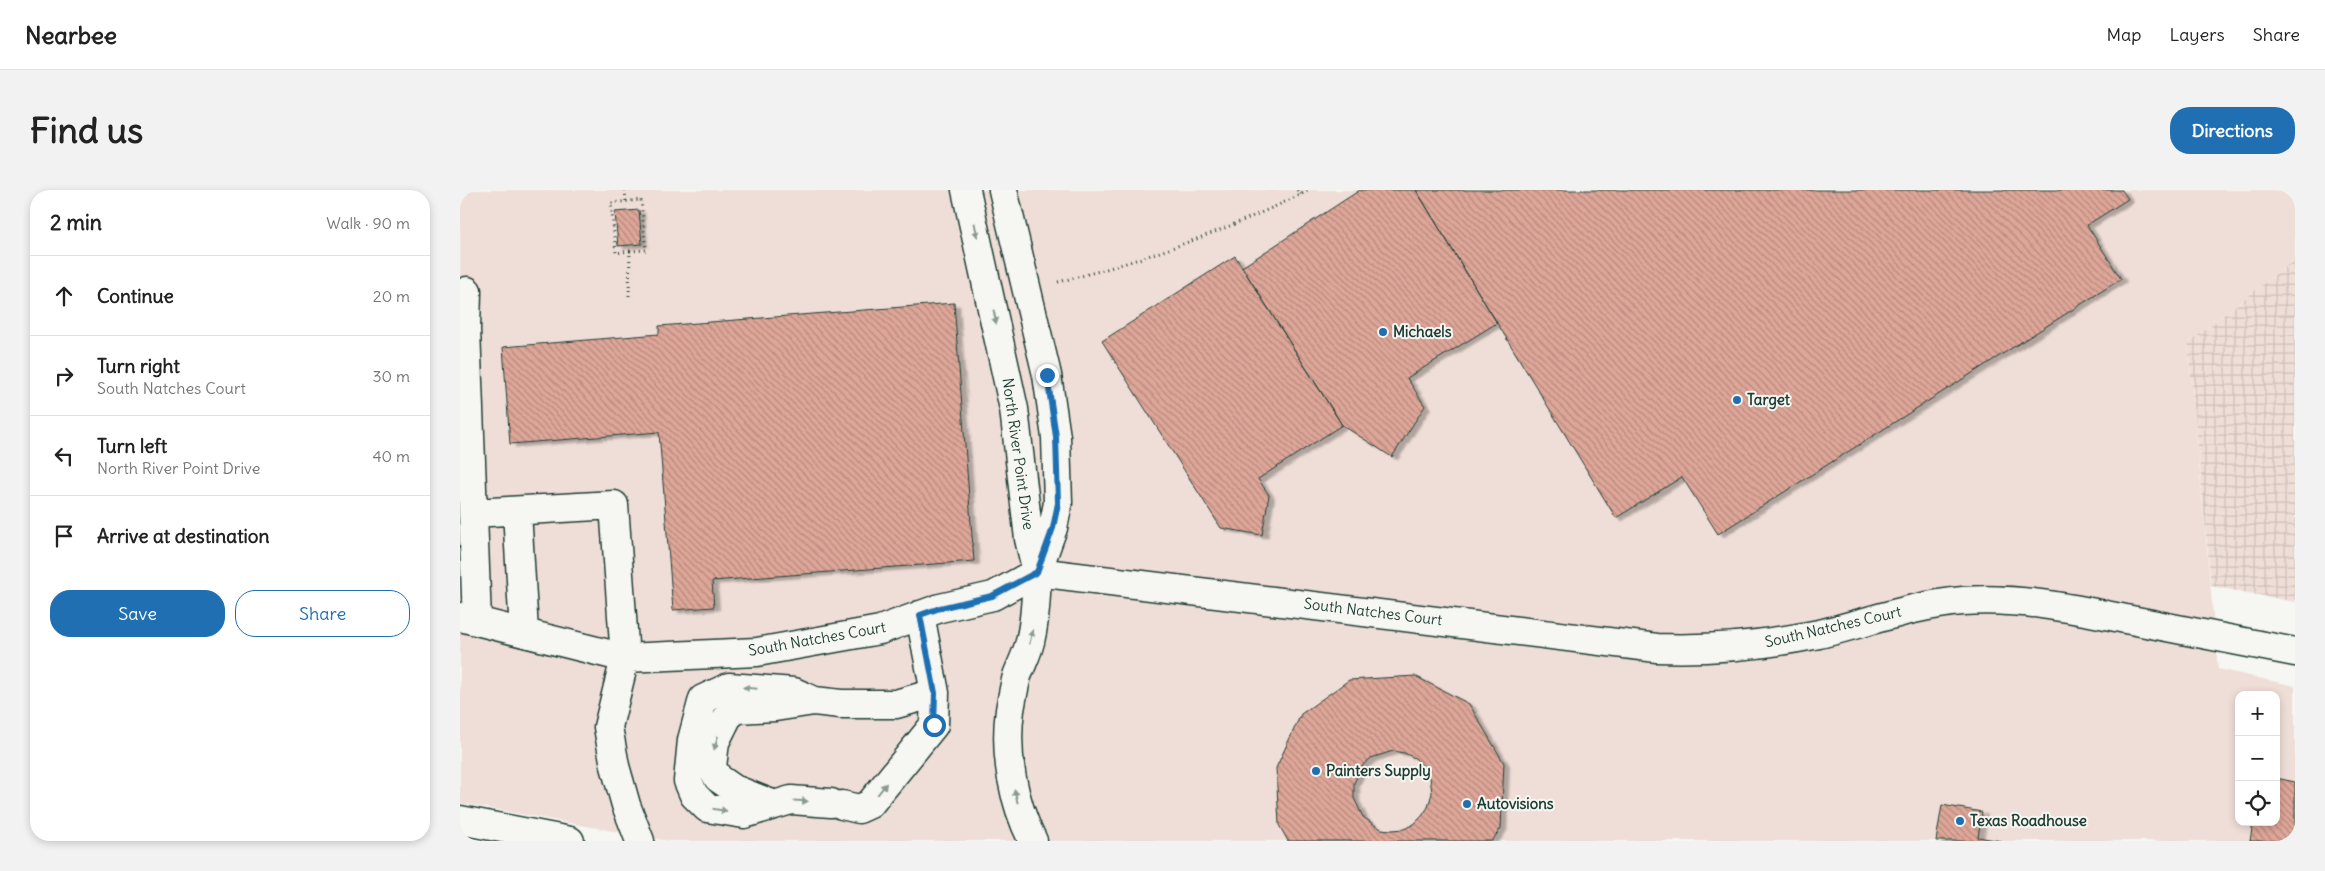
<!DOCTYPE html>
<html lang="en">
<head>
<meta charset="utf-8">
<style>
	body { margin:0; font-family:Delius,sans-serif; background:#f2f2f2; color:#222 }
	.controls { position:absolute; right:15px; bottom:15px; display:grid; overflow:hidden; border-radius:10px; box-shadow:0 2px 8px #0003 }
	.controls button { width:45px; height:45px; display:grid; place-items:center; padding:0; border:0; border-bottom:1px solid #e0e0e0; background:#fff; color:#222; font:25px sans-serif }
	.stop { position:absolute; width:15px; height:15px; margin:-11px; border:4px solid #1f6fb2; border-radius:50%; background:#fff }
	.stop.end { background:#1f6fb2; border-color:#fff; box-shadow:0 1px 5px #0008 }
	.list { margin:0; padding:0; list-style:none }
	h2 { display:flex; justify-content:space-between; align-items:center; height:65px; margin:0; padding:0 20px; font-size:21px }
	h2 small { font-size:16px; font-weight:400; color:#767676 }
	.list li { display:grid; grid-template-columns:32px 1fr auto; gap:15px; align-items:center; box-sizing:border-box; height:80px; padding:0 20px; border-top:1px solid #e0e0e0 }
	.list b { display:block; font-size:19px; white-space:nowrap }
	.list p { margin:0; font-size:16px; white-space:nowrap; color:#767676 }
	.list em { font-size:16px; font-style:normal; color:#767676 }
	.actions { display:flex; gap:10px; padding:15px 20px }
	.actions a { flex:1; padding:11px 0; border:1px solid #1f6fb2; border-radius:20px; text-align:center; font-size:18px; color:#1f6fb2 }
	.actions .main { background:#1f6fb2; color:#fff }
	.icon { flex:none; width:28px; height:28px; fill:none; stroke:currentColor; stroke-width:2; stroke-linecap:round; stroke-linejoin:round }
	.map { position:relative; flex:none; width:1835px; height:651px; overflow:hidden; border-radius:20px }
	header { display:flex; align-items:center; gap:30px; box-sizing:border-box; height:70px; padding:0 25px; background:#fff; border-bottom:1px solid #e0e0e0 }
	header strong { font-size:24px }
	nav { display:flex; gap:28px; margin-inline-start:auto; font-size:18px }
	.intro { display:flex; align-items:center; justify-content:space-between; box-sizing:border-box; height:120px; padding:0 30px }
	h1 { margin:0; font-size:35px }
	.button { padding:12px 22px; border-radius:20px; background:#1f6fb2; color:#fff; font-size:18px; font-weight:700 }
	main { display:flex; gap:30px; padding:0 30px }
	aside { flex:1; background:#fff; border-radius:20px; box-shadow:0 2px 8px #0003 }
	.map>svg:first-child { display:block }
</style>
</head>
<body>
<header>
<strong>Nearbee</strong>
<nav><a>Map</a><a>Layers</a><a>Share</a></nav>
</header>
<div class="intro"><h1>Find us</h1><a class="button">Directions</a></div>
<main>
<aside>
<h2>2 min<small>Walk · 90 m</small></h2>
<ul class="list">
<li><svg class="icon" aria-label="ahead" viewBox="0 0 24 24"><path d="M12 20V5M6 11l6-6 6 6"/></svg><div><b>Continue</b></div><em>20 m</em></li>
<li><svg class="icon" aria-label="right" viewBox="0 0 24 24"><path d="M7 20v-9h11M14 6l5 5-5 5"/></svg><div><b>Turn right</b><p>South Natches Court</p></div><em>30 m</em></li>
<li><svg class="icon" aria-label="left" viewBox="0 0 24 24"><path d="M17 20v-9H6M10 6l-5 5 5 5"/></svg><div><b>Turn left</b><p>North River Point Drive</p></div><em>40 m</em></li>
<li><svg class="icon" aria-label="arrive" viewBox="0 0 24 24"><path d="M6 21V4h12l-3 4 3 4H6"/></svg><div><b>Arrive at destination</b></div></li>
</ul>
<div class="actions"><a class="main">Save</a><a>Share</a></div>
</aside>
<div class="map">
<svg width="1835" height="651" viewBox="0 0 1835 651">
	<defs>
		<pattern id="industrial-grid" width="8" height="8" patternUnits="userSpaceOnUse" patternTransform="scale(1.25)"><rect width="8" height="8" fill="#efded7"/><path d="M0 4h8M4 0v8" fill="none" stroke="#ccbfb9"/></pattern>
		<pattern id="building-back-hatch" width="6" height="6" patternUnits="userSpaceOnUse" patternTransform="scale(1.25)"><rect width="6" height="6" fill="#dea698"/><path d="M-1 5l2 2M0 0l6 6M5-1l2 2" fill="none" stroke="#b3887d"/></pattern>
		<filter id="shadow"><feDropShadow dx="5.5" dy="3" stdDeviation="1" flood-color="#0004"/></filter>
	</defs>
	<rect width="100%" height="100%" fill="#f6f6f2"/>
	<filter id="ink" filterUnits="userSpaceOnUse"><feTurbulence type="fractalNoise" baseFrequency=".02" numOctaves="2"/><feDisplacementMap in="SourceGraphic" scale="10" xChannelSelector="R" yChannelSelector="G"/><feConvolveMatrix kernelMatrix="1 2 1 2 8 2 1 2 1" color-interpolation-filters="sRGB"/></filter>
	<g filter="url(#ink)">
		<path fill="#efded7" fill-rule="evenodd" d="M 0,0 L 1835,0 L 1835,69 L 1728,153 L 1758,479 L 1835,496 L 1835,651 L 208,651 L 0,613 ZM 1779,505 L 1816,505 L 1816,632 L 1779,632 Z"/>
		<path fill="url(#industrial-grid)" d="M 1835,69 L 1835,412 L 1751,396 L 1728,153 Z"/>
		<path fill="url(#building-back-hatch)" stroke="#1f3d34" fill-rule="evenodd" filter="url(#shadow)" d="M 900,0 L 956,0 L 1037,133 L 947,188 L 965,216 L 932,267 L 882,235 L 782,77 Z
			M 956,0 L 1662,0 L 1668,9 L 1627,35 L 1661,89 L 1258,344 L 1222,287 L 1156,328 Z
			M 179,20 L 182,54 L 158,56 L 155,22 Z
			M 775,66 L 882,235 L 798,289 L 809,305 L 802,345 L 761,338 L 642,151 Z
			M 494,113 L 514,371 L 252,391 L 254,417 L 213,420 L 199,242 L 50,254 L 43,157 L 199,144 L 199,136 Z
			M 955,486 L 1009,514 L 1044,573 L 1041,638 L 1032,651 L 828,651 L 819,635 L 816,578 L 841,524 L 889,490 ZM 933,561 L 944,563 L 955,568 L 964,577 L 970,588 L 972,603 L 968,617 L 962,626 L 954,634 L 944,639 L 932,640 L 921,639 L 903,627 L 894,608 L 894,593 L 903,575 L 911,568 Z
			M 1816,588 L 1835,592 L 1835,651 L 1790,651 L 1793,632 L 1816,632 Z
			M 1482,615 L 1522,622 L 1518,647 L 1541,651 L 1476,651 Z"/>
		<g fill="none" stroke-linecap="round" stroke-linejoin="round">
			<defs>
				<path id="minor" d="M 506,0 L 554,219 L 569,349 L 577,382
					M 543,0 L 587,185 L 596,247 L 598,313 L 593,338 L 577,382
					M 7,101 L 6,139 L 17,431
					M 57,321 L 64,442
					M 13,323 L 154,315 L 165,468 L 148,537 L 155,576 L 166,615 L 180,651
					M 0,427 L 165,468 L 297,462 L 420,440 L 480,418 L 533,406 L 577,382 L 1197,458 C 1252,460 1305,455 1359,444 C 1407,433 1453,415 1503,411 C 1560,407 1616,419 1671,430 C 1726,441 1780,451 1835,462
					M 354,511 L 334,502 L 269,497 L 243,509 L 232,550 L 228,591 L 234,605 L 247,618 L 284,624 L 331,610 L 371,613
					M 312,614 L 274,599 L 258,588 L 252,577 L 255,552 L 268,526 L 277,519 L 315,517 L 354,511 L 381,514 L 436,514 L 475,503
					M 382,615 L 399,619 L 410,614 L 474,535 L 475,503 L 460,425"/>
				<path id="highway" d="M 0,630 L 110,651
					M 573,651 C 553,612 544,564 550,520 C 552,509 554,497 557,486 C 562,473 569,460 571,447 C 576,425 576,403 577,382"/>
			</defs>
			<use href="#minor" stroke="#1f3d34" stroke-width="31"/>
			<use href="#highway" stroke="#1f3d34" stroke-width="31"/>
			<path stroke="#1f3d34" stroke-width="3" stroke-dasharray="1 4" stroke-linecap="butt" d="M 165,0 L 166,12
				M 837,0 L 841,4
				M 598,92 C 686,70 768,40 850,0
				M 169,106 L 170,61 L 156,63 L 151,13 L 181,10 L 186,60 L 170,61"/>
			<use href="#minor" stroke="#f6f6f2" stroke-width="28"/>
			<use href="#highway" stroke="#f6f6f2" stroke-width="28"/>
		</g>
		<defs><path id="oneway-solid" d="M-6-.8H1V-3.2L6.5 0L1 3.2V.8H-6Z" transform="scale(1.25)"/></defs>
		<g fill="#8a9a93">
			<use href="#oneway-solid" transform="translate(516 40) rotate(78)"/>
			<use href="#oneway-solid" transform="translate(535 127) rotate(78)"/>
			<use href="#oneway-solid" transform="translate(571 447) rotate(-77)"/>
			<use href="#oneway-solid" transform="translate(290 498) rotate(-175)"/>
			<use href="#oneway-solid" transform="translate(256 553) rotate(105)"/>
			<use href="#oneway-solid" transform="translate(422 599) rotate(-52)"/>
			<use href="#oneway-solid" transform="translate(556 606) rotate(-103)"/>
			<use href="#oneway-solid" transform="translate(341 611) rotate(4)"/>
			<use href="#oneway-solid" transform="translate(260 620) rotate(9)"/>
		</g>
	</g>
	<g fill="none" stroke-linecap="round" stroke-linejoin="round" filter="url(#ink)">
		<path stroke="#1f6fb2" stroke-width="6" d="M 474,535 L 475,503 L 460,425 L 480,418 L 532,406 L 577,382 L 593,338 L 598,313 L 596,247 L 587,185"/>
	</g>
	<g fill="#1f6fb2" stroke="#f6f6f2" stroke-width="2">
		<circle cx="923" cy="142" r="5"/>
		<circle cx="1277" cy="210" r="5"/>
		<circle cx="856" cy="581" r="5"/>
		<circle cx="1007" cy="614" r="5"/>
		<circle cx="1500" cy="631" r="5"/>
	</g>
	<g text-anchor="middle" stroke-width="4" stroke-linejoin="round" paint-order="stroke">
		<g font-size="15" font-weight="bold" fill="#1f3d34" stroke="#f6f6f2" text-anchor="start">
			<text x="933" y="147">Michaels</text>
			<text x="1287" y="215">Target</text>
			<text x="866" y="586">Painters Supply</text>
			<text x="1017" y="619">Autovisions</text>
			<text x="1510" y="636">Texas Roadhouse</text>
		</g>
		<g font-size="15" fill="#1f3d34" stroke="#f6f6f2">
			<text transform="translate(558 264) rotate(82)" y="5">North River Point Drive</text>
			<text transform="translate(913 422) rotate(7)" y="5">South Natches Court</text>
			<text transform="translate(1373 437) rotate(-13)" y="5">South Natches Court</text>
			<text transform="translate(357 449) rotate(-10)" y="5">South Natches Court</text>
		</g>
	</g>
</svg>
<div class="controls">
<button>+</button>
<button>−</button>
<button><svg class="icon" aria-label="locate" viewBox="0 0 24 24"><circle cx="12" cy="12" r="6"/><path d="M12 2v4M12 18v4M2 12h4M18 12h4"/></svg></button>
</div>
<div class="stop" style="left:474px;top:535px"></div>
<div class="stop end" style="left:587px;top:185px"></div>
</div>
</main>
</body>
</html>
